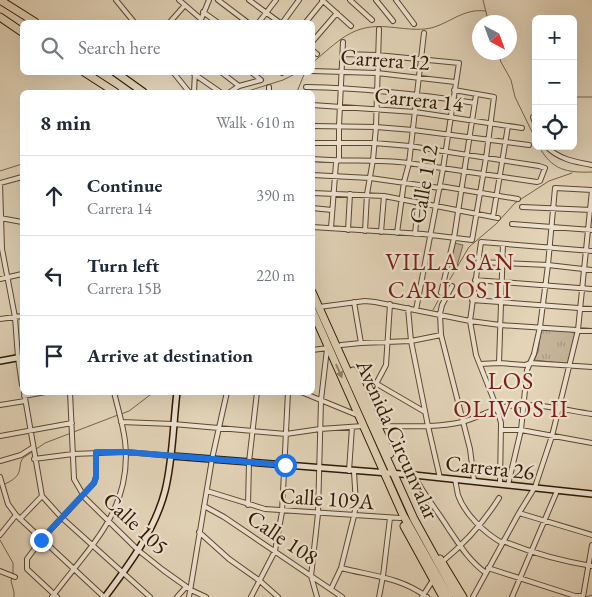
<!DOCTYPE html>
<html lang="en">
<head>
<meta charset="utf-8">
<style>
	body { margin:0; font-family:"EB Garamond",serif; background:#f6f6f7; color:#1f2937 }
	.controls { position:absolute; right:15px; top:15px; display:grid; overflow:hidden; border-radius:8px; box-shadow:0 5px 20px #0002 }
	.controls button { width:45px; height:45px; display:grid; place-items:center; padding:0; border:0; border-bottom:1px solid #e0e1e3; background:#fff; color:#1f2937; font:25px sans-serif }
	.compass { position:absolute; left:472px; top:15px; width:45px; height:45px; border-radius:50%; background:#fff; box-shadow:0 5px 20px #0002; rotate:139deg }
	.stop { position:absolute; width:15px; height:15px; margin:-11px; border:4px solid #1a73e8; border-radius:50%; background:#fff }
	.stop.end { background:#1a73e8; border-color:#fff; box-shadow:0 1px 5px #0008 }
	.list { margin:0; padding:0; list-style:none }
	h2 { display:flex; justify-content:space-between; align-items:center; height:65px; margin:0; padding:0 20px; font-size:21px }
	h2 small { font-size:16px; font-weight:400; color:#747a83 }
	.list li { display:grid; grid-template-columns:32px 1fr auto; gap:15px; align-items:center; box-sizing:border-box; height:80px; padding:0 20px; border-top:1px solid #e0e1e3 }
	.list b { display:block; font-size:19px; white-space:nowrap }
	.list p { margin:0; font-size:16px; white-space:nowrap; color:#747a83 }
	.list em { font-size:16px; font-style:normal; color:#747a83 }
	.icon { flex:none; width:28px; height:28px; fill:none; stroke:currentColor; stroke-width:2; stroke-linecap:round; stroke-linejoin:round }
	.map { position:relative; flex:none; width:592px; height:597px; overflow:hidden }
	.search { position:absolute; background:#fff; box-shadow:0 5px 20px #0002; left:20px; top:20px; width:295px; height:55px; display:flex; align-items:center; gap:12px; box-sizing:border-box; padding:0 18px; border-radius:8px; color:#747a83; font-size:19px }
	.panel { position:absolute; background:#fff; box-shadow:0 5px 20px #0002; left:20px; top:90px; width:295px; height:305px; border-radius:8px }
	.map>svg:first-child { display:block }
</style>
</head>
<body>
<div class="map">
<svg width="592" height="597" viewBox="0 0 592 597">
	<defs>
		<pattern id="park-tufts" width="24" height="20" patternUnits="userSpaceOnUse" patternTransform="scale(1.25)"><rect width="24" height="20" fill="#c5b499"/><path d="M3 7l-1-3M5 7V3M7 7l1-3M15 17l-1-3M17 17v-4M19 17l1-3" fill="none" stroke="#aa9a82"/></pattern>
	</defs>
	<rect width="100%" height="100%" fill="#e3d4b8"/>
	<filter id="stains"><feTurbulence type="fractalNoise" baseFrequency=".004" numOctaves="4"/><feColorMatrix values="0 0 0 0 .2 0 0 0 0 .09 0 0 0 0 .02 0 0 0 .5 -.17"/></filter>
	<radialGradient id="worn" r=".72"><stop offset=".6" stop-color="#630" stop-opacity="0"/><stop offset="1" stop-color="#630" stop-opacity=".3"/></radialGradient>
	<path fill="#c5b499" stroke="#7a664c" d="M 454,243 L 463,245 L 457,266 L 449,264 Z"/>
	<path fill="url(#park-tufts)" stroke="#7a664c" d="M 541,329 L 575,332 L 568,364 L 534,360 L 538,352 Z"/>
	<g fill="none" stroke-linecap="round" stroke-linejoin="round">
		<path stroke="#776349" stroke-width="1" d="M 483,0 L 487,16 L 490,22
			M 498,52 L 501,62 L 511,80 L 515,97 L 536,140
			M 312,63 C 338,42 352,23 389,27 C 402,28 417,31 431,28 C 450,23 464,8 485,11
			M 245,92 L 283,80 L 299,72
			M 297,92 L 305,72
			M 573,97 L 592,97
			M 539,146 C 551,170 567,173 592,172
			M 0,171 L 22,164
			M 443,291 L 469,247 L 496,224 L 515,203 L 549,181 L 572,173
			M 433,310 L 441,295
			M 121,414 L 129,411 L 154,392
			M 0,486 C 5,484 15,480 18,474 C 21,469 19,463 23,458 L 45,443 L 118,415
			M 0,540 L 13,563 L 13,573 L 11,581 L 14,592 L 14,597
			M 586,597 L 592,595"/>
		<defs>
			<path id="street" d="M 116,0 L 134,22
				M 179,0 L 201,19
				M 218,0 L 247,22
				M 249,0 L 279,22
				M 322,0 L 351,26
				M 350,0 L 372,20
				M 376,0 L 393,21
				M 396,0 L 414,24
				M 203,12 L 217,22
				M 170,22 L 185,5
				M 200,22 L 209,0
				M 259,22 L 276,0
				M 283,22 L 299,0
				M 306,22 L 323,1
				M 312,42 L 337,13
				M 312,50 L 317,54
				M 343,54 L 377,55 L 459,63 L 443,169 L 416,310
				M 312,71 L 377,73 L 455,82
				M 173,72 L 189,92
				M 221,72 L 239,86
				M 251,72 L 261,80
				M 281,72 L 282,73
				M 194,74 L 220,92
				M 306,87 C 363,88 418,94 475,103
				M 194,92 L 195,72
				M 230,92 L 239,86 L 261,80
				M 269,92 L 269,87
				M 312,105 L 415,112 L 522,128
				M 533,117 L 536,126
				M 312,126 L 376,127 L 413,130 L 529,145
				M 312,143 L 374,143 L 410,146 L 539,166 L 545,168 L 540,181 L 537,182 C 494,176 451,169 408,163 C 376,159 344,162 312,159
				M 546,146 C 558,159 575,162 592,165
				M 312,175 L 370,178 L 440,188
				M 0,183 L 2,249 L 15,317 L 18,358 L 22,385
				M 0,183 L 22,177
				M 440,186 L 518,199
				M 312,193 L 384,196 L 498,218
				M 522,207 L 592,210
				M 312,208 L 332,210
				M 493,217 L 508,126
				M 0,218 L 22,222
				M 512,224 L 592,230
				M 312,227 L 423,234 L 472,240 L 486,158 L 494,97 L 454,90
				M 331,228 L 336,163 L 339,158 L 339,126 L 343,42
				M 348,230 L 350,194
				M 365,231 L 367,194 L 373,160 L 376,127 L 379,29
				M 381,232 L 384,196
				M 397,233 L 404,182 L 409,163 L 424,33
				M 415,234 L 418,203
				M 478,262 L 548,265 L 592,270
				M 0,279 L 22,274
				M 475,280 L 592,289
				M 452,286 L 442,305 L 440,314 L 441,335 L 470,449 L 474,481
				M 441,293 L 454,238 L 476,95
				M 472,300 L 592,309
				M 354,302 L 361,343
				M 319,307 L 365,301 L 375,302 L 470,321 L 500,325 L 592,331
				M 408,308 L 411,341 L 428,426 L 440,478
				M 0,319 L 22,316
				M 341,345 L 361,343 L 411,341 L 441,335
				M 312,350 L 328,348
				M 499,363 L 503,244
				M 480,364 L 499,363 L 525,365 L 530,363 L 592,367
				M 377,384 L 425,412
				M 24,392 L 42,496 L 61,517 L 150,597
				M 70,392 L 74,479 L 85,498 L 138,550 L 163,570 L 191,590 L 206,597
				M 301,392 L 357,415
				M 24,396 L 45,392
				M 367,401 L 386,365 L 390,304
				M 0,405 L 25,401
				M 121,422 L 173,424 L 286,434 L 320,429 L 363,426
				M 378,426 C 406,426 435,428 462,422 C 478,418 492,408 509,406 C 537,402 564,410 592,414
				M 501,430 L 521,430 L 592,443
				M 0,436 L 72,423
				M 34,459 L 73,454 L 126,452 L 172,456
				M 0,461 L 21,455 L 32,448
				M 349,471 L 352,427
				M 414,475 C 423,494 437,510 448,528 C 459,544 469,561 486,573
				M 0,477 L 8,504 L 16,515 L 104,597
				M 455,479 C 456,484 457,490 458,495 C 465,515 485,533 502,543
				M 500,484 L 501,423 L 497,408 L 476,355 L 470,321 L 481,242 L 592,251
				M 207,491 L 265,509 L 400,518
				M 248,505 L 249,462 L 257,392
				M 204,506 L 224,517 L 342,597
				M 519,513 L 592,535
				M 20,519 L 42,496
				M 199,532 L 229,559 L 260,581 L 278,597
				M 0,535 L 16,515
				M 503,541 C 532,553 561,561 592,566
				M 442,562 C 464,544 484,522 499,498
				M 341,568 C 372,576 400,577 427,597
				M 488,568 L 575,596 L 583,596
				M 0,571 L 15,577
				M 331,589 L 341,568 L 354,516 L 356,504 L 354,472
				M 52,597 C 89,547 133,510 125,441 C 123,425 118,409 114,392
				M 57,597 L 27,569 L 27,559 L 41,540 L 94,483 L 96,477 L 96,453
				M 177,597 L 186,587
				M 189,597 L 212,459 L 227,392
				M 251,597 L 275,551 L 282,512 L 288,392
				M 317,597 L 311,576 L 318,514 L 321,400 L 327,349
				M 379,597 L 383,576 L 390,518
				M 422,597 L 433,580
				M 473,597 L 519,513 L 535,487 L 552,436 L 578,330 L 592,190 L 555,188 L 548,265 L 540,327 L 534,354 L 527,370 L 521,430 L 508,485
				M 512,597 L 557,491
				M 583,597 L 592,545"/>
			<path id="secondary" d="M 0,361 L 22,357
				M 172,456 L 414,475 L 592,494
				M 105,597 C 129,565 155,530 165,491 C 173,459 173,425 177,392"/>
			<path id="highway" d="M 0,0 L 35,22
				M 0,17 L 22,32
				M 84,72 L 115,92
				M 115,72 L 143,92
				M 312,292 L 414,519 L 457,597
				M 312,310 L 403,515 L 449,597
				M 353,371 L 390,454
				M 404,526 L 443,597
				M 440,559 L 463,597"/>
		</defs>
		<use href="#street" stroke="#5d482e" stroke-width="6"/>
		<use href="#secondary" stroke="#301900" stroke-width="8"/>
		<use href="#highway" stroke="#301900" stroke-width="9"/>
		<use href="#street" stroke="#ede3d1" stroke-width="4"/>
		<use href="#secondary" stroke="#ede3d1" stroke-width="5"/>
		<use href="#highway" stroke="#e3d4b8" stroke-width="7"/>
	</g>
	<defs><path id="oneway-solid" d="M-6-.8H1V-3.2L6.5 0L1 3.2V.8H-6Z" transform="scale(1.25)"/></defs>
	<use fill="#928065" href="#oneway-solid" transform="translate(339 371) rotate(66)"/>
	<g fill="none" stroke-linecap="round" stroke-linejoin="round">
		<path stroke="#1a73e8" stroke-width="6" d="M 41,540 L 94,483 L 96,477 L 96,452 L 126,452 L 285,465"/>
	</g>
	<g text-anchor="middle" stroke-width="4.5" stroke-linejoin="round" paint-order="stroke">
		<g font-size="22" fill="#301900" stroke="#ede3d1">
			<text transform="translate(385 59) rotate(4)" y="8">Carrera 12</text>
			<text transform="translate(419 99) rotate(6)" y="8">Carrera 14</text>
			<text transform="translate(423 184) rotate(-80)" y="8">Calle 112</text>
			<text transform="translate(398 439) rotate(66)" y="8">Avenida Circunvalar</text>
			<text transform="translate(490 467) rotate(6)" y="8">Carrera 26</text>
			<text transform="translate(327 498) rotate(4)" y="8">Calle 109A</text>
			<text transform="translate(136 523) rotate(43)" y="8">Calle 105</text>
			<text transform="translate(283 537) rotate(34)" y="8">Calle 108</text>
		</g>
		<g font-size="24" letter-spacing="1" fill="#7a1f14" stroke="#ede3d1">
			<text x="450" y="270">VILLA SAN<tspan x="450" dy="28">CARLOS II</tspan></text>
			<text x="511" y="389">LOS<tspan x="511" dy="28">OLIVOS II</tspan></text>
		</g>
	</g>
	<rect width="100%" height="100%" filter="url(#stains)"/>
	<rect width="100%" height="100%" fill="url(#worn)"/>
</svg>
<div class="controls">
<button>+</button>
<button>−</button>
<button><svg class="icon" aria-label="locate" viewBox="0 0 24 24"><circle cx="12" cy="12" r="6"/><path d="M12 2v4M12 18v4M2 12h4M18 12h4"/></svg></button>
</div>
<svg class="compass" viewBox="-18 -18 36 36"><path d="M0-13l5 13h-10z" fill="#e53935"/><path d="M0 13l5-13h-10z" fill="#747a83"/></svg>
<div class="stop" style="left:285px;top:465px"></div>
<div class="stop end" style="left:41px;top:540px"></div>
<div class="search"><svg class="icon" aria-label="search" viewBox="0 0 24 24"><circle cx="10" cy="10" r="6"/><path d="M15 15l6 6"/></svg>Search here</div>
<section class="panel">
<h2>8 min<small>Walk · 610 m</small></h2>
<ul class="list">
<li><svg class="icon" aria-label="ahead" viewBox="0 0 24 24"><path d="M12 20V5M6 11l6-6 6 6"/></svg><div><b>Continue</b><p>Carrera 14</p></div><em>390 m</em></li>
<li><svg class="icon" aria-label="left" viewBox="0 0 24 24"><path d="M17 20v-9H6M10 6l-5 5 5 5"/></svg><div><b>Turn left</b><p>Carrera 15B</p></div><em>220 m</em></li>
<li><svg class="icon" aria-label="arrive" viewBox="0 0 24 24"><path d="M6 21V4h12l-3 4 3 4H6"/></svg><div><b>Arrive at destination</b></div></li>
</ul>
</section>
</div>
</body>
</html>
